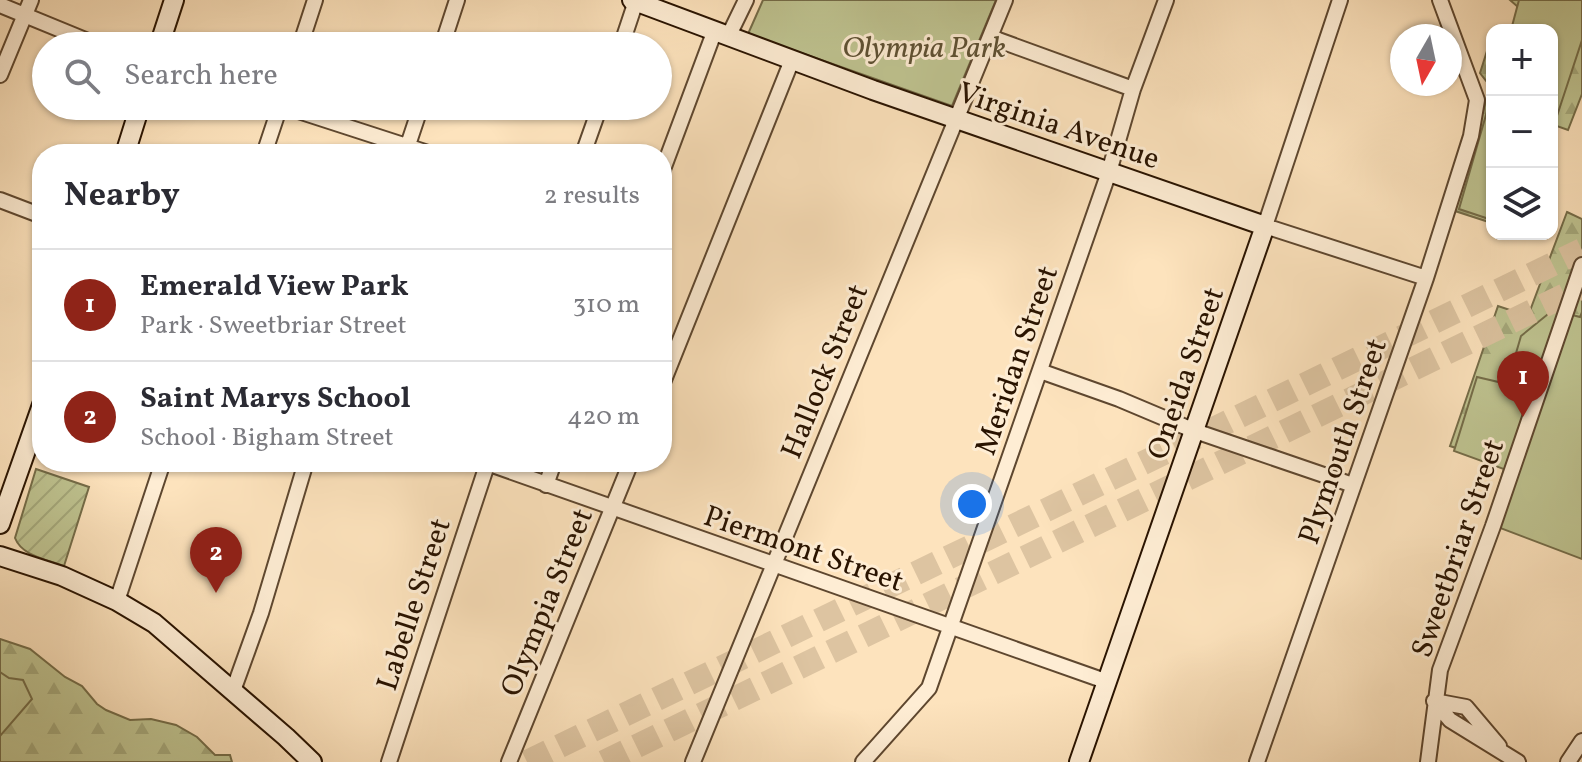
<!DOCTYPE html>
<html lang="en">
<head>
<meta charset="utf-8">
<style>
	body { margin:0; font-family:Vollkorn,serif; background:#f7f7f7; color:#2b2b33 }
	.controls { position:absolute; right:24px; top:24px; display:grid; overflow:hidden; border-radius:16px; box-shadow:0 2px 6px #0004 }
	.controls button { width:72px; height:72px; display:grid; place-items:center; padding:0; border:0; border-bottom:2px solid #e1e1e2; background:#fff; color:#2b2b33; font:40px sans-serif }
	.compass { position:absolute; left:1390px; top:24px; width:72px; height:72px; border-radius:50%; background:#fff; box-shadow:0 2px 6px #0004; rotate:189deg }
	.you { position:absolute; left:972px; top:504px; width:28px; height:28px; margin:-20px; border:6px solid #fff; border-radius:50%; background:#1a73e8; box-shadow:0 0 0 12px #1a73e833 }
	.badge { display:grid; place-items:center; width:52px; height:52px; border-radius:50%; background:#8f2418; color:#fff; font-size:26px; font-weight:700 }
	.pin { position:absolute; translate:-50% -66px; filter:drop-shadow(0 2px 4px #0008) }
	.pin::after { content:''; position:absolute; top:42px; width:28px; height:24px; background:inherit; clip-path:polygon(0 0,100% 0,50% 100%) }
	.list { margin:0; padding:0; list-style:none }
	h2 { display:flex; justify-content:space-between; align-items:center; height:104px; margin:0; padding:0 32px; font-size:34px }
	h2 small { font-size:26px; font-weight:400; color:#7c7c81 }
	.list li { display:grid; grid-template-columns:52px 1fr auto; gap:24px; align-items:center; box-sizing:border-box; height:112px; padding:0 32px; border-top:2px solid #e1e1e2 }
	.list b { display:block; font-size:30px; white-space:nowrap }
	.list p { margin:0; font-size:26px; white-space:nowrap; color:#7c7c81 }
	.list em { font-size:26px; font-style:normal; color:#7c7c81 }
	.icon { flex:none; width:44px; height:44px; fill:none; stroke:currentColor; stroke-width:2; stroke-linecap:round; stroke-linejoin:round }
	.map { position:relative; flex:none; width:1582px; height:762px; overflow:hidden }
	.search { position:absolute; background:#fff; box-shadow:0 2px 6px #0004; left:32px; top:32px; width:640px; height:88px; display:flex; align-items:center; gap:20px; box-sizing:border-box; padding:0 28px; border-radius:44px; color:#7c7c81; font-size:30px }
	.panel { position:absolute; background:#fff; box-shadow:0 2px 6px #0004; left:32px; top:144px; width:640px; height:328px; border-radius:32px }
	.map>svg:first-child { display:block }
</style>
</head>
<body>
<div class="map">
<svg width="1582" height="762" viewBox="0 0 1582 762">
	<defs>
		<pattern id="forest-firs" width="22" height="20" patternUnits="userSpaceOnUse" patternTransform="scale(2)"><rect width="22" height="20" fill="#bfc491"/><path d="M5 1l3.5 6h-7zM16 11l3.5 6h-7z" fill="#a4a87b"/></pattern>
		<pattern id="garden-furrows" width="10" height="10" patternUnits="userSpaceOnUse" patternTransform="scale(2)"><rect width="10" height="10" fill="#bfc491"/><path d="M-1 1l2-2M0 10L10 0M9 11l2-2" fill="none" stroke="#a4a87b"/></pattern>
	</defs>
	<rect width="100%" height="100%" fill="#fde3bd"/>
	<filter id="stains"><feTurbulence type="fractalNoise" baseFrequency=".0025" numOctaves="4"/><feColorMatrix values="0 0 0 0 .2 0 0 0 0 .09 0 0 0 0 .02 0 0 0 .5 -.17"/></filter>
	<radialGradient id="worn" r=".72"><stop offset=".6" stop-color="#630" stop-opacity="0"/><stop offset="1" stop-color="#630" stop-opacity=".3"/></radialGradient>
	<path fill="url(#forest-firs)" stroke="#746c48" stroke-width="2" d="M 1510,0 L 1582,0 L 1582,94 L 1568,130 L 1557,126 L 1552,128 L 1552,30 L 1534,21 Z
		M 1487,51 L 1492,51 L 1492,223 L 1455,211 L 1490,86 L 1480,73 Z
		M 1567,212 L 1582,219 L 1582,465 L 1505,464 L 1450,446 L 1498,306 L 1528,316 Z
		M 0,639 L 30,649 L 65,677 L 82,686 L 97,704 L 106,710 L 130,720 L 151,719 L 176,725 L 197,737 L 215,755 L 230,755 L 232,762 L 0,762 Z"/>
	<path fill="#bfc491" stroke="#746c48" stroke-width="2" d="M 763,0 L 996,0 L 952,106 L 748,34 Z
		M 1519,0 L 1582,0 L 1582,40 L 1552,131 L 1552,30 L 1511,30 Z
		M 1492,94 L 1492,220 L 1459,209 Z
		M 1553,310 L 1580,317 L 1582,312 L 1582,559 L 1487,523 L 1504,469 L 1454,451 L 1477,377 L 1507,384 L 1521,336 Z
		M 0,672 L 9,678 L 23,680 L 32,699 L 0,736 Z"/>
	<path fill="url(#garden-furrows)" stroke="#746c48" stroke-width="2" d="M 36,469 L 89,487 L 64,566 C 46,559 22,556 15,538 Z"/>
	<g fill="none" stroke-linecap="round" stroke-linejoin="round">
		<path stroke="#ddc4a1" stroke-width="24" stroke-dasharray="24 12" stroke-linecap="butt" d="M 527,762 L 1582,250
			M 604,762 L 1582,287"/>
		<defs>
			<path id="street" d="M 1340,0 L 1265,226 L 1426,278
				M 0,5 L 100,46
				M 729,35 L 746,0
				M 990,37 L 1133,89
				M 300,46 L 315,0
				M 442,46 L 457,0
				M 621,46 L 636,1
				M 0,75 L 31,0
				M 283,106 L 431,154
				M 264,154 L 280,106
				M 405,154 L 421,106
				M 583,154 L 600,106
				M 662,172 L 715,30
				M 0,200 L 42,216
				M 1040,371 L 1119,399 L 1195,431 L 1353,485
				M 662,385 L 792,60
				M 484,462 L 1108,682
				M 546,485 L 554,462
				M 117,601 L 163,462
				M 233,691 L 261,613 L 306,462
				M 1434,701 L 1450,720 L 1518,762
				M 1434,701 L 1466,707 L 1499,746
				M 389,762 L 488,462
				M 509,762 L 631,462
				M 693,762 L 1005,0
				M 863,762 L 929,688 L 1109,172 L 1133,89 L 1166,0
				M 1257,762 L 1426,278 L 1471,136 L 1477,100 L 1440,0
				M 1428,762 L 1440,670 L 1493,526 L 1582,265
				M 1568,762 L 1582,741"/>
			<path id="secondary" d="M 632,0 L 873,90 L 1265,226 L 1079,762
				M 159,46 L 174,0
				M 125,154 L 140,106
				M 0,524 L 42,405
				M 0,556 L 62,576 L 117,601 L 154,623 L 286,737 L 312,762"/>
		</defs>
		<use href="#street" stroke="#5e472f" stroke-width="18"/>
		<use href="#secondary" stroke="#291300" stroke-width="22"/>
		<use href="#street" stroke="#feedd4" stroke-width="14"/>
		<use href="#secondary" stroke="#feedd4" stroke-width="18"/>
	</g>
	<g text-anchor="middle" stroke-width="6" stroke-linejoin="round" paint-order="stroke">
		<g font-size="30" font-style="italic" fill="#5e5133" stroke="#feedd4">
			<text x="924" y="57">Olympia Park</text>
		</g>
		<g font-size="30" fill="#291300" stroke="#feedd4">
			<text transform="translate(1059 125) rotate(19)" y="10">Virginia Avenue</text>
			<text transform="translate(1016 360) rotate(-71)" y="10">Meridan Street</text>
			<text transform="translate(824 371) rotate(-68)" y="10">Hallock Street</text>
			<text transform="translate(1185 373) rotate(-71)" y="10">Oneida Street</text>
			<text transform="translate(1342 441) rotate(-71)" y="10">Plymouth Street</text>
			<text transform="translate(804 548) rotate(19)" y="10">Piermont Street</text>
			<text transform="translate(1457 548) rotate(-71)" y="10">Sweetbriar Street</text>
			<text transform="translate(546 602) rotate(-68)" y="10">Olympia Street</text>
			<text transform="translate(413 604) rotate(-72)" y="10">Labelle Street</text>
		</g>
	</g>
	<rect width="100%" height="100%" filter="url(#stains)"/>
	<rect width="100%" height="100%" fill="url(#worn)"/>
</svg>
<div class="controls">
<button>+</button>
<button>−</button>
<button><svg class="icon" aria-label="layers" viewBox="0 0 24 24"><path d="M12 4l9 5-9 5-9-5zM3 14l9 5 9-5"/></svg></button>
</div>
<svg class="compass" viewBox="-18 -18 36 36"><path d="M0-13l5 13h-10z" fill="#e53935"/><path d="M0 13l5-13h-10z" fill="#7c7c81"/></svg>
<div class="you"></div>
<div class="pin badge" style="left:1523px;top:417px">1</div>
<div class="pin badge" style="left:216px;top:593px">2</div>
<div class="search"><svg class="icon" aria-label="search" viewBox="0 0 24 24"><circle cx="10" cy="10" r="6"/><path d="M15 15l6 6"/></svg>Search here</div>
<section class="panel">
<h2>Nearby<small>2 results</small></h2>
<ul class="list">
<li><span class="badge">1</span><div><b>Emerald View Park</b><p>Park · Sweetbriar Street</p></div><em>310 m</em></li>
<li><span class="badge">2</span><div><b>Saint Marys School</b><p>School · Bigham Street</p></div><em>420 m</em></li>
</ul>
</section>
</div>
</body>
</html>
